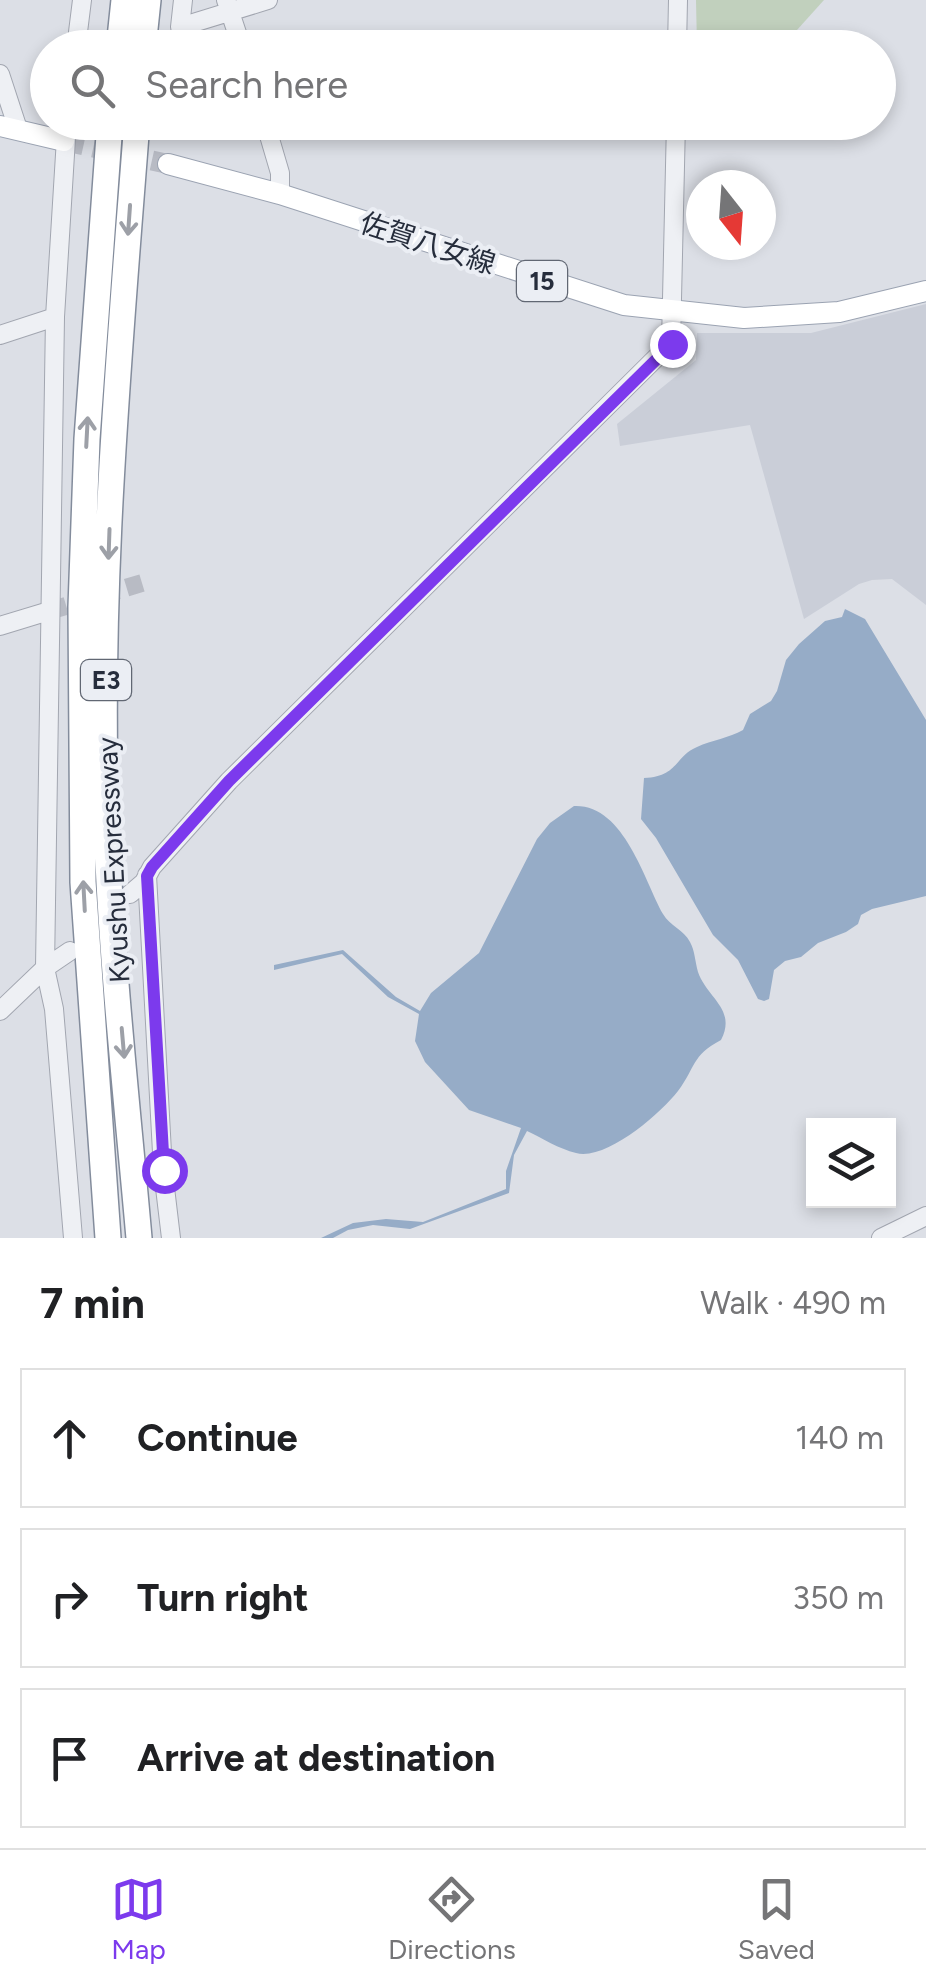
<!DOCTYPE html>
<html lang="en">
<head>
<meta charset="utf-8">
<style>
	body { margin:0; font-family:Figtree,"Noto Sans JP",sans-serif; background:#f2f2f2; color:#202124 }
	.controls { position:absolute; right:30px; bottom:30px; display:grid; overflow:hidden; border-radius:0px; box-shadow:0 5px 15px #0003 }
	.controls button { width:90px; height:90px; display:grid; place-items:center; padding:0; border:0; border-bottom:2px solid #e0e0e0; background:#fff; color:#202124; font:50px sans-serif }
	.compass { position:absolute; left:686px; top:170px; width:90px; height:90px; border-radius:50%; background:#fff; box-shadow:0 5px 15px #0003; rotate:163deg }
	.stop { position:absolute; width:30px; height:30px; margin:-22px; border:8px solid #7c3aed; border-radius:50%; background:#fff }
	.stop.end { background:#7c3aed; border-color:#fff; box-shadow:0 2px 10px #0008 }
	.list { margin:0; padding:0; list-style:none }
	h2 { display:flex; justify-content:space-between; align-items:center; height:130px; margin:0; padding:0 40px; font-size:42px }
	h2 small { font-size:32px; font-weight:400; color:#757577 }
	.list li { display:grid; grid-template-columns:65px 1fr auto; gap:30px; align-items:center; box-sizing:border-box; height:140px; margin:0 20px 20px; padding:0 20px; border:2px solid #e0e0e0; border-radius:0px }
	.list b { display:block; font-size:38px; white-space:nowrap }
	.list em { font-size:32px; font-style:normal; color:#757577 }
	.icon { flex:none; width:55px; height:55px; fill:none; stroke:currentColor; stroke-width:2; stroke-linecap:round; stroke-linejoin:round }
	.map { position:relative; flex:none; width:926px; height:1238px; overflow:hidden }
	.search { position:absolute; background:#fff; box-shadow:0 5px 15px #0003; left:30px; right:30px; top:30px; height:110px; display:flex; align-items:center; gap:25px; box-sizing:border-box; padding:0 35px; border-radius:55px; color:#757577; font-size:38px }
	.sheet { height:610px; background:#fff }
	nav { display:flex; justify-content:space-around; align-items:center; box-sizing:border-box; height:140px; border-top:2px solid #e0e0e0; background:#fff; font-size:28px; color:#757577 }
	nav a { display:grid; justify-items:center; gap:5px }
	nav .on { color:#7c3aed }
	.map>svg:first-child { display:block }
</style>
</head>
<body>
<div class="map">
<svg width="926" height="1238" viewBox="0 0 926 1238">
	<rect width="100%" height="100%" fill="#dcdfe6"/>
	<path fill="#caced8" d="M 926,304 L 926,605 L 892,579 L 872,580 L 859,584 L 804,619 L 750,425 L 620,446 L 617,424 L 696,360 L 697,333 L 811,333 Z"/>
	<path fill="#c1d0bd" d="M 696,0 L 824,0 L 797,30 L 747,47 L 697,47 Z"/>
	<path fill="#96acc7" d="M 845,609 L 865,619 L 926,720 L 926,896 L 872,909 L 861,915 L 858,924 L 846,932 L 818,943 L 801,957 L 785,961 L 774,970 L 769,999 L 764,1001 L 758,999 L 738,960 L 713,935 L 656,838 L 641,819 L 644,778 C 678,777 675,756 697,747 C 712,740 729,738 743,730 L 750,714 L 771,701 L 777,691 L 786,660 L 799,644 L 825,621 L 842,617 Z
		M 574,806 C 624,804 644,880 663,914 C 670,926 684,930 690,942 C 695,951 695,962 698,972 C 707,998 737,1009 721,1040 C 691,1056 696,1067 678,1091 C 660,1114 606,1161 576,1153 C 559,1149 542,1138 527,1131 L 514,1155 L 509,1193 L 410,1229 L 373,1225 L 348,1230 L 333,1238 L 321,1238 L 353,1223 L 386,1219 L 423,1222 L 506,1189 L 506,1171 L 521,1128 L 469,1110 L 425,1062 L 415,1041 L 419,1014 L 388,997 L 342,954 L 274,970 L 274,965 L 343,950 L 396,997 L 420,1011 L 431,993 L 479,953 L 537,839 L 550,823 Z"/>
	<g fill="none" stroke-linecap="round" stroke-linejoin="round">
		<path stroke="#b8bbc4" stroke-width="18" stroke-dasharray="18 9" stroke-linecap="butt" d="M 49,611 L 142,583"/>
		<path stroke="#b8bbc4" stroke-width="20" stroke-dasharray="20 10" stroke-linecap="butt" d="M 64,141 L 168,164"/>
		<defs>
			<path id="minor" d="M 183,0 L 180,27 L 268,0
				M 226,0 L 242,48
				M 76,48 L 82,0
				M 677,48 L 678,0
				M 0,74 L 18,129
				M 67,122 L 55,317 L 45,968 L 54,1009 L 73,1238
				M 265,122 L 280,173 L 280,194
				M 0,335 L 55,317
				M 0,626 L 49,611
				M 147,875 L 163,1171 L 171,1238
				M 130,894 L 144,882 L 152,867 L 229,781 L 671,343 L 676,122
				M 0,1011 L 45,968 L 70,951
				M 881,1238 L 926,1216"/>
			<path id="major" d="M 0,126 L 64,141
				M 168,164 L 280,194 L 624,305 L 744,318 L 839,312 L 926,291"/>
			<path id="highway" d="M 119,48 L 124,0
				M 143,48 L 148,0
				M 137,122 C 118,368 95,615 108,862 C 114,987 128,1113 139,1238
				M 108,1238 L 83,882 L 81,607 L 87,439 L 110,122"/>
		</defs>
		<use href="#minor" stroke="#a2a6b0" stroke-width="20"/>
		<use href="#major" stroke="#9ba3b2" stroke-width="22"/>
		<use href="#highway" stroke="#838c9c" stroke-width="28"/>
		<use href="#minor" stroke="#eef0f4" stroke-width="18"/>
		<use href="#major" stroke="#fff" stroke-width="20"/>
		<use href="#highway" stroke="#fff" stroke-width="25"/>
	</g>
	<defs><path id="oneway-shaft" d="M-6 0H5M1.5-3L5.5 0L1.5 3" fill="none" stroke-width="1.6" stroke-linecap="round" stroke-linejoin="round" transform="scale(2.5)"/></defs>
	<g stroke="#9da0a7">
		<use href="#oneway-shaft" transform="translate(129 220) rotate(94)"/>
		<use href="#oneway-shaft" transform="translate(87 432) rotate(-87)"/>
		<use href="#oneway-shaft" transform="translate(109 544) rotate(92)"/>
		<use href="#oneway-shaft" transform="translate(84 896) rotate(-93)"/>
		<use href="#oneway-shaft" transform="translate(123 1043) rotate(85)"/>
	</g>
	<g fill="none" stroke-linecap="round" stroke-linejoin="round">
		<path stroke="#7c3aed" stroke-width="12" d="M 164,1170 L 147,876 L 152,867 L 229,781 L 672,344"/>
	</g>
	<g text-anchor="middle" stroke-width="8" stroke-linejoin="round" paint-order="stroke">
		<g fill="#ebeef4" stroke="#616773" stroke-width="2.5">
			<rect x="517" y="261" width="50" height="40" rx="8"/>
			<rect x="81" y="660" width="50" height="40" rx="8"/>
		</g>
		<g font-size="25" font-weight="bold" fill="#262d3c">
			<text x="542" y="290">15</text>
			<text x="106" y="689">E3</text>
		</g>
		<g font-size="28" fill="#262d3c" stroke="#ebeef4">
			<text transform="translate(428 243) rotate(18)" y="10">佐賀八女線</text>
			<text transform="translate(113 860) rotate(-93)" y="10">Kyushu Expressway</text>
		</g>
	</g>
</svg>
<div class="controls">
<button><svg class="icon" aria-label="layers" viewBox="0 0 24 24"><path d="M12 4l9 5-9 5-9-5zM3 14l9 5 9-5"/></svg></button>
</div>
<svg class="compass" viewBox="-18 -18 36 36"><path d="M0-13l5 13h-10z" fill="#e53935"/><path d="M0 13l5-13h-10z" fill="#757577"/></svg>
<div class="stop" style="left:164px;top:1170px"></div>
<div class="stop end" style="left:672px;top:344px"></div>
<div class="search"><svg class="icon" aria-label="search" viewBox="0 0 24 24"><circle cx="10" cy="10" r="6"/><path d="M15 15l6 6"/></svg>Search here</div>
</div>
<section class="sheet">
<h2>7 min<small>Walk · 490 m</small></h2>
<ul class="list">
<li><svg class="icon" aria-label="ahead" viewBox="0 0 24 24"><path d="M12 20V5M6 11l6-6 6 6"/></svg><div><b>Continue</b></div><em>140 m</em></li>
<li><svg class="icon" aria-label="right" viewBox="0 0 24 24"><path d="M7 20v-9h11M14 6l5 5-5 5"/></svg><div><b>Turn right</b></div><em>350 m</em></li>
<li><svg class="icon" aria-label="arrive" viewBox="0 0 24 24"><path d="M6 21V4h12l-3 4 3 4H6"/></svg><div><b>Arrive at destination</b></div></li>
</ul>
</section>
<nav>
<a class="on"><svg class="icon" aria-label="map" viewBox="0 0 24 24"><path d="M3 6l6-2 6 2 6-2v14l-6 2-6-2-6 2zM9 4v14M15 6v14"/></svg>Map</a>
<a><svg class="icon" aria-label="directions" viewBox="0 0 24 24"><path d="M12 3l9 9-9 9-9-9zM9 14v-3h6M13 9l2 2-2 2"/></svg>Directions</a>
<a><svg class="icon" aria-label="saved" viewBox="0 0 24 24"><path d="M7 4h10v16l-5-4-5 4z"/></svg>Saved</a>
</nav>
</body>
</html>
